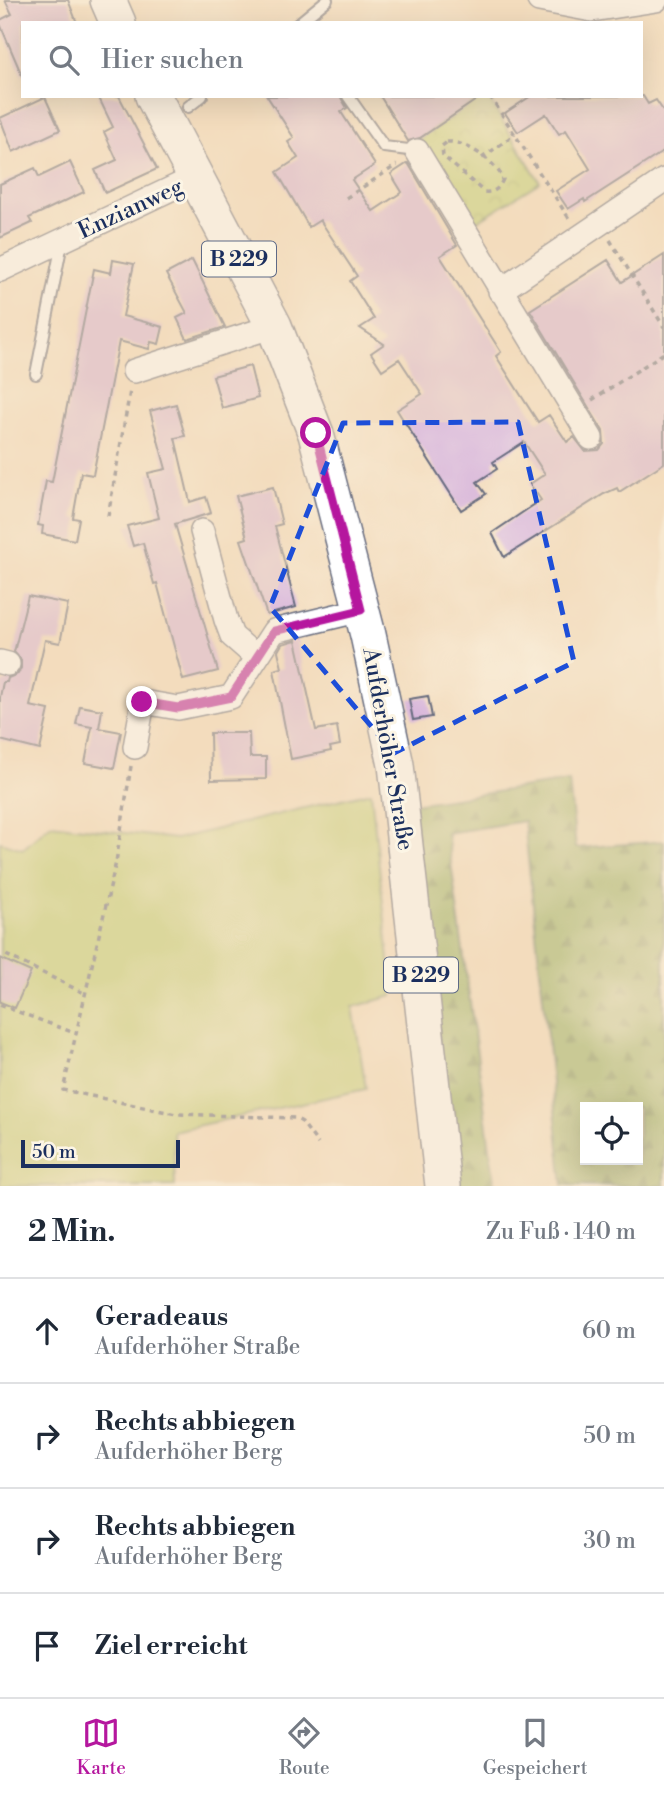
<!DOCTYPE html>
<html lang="de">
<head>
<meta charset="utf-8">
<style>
	body { margin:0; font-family:"Libre Bodoni",serif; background:#f6f6f7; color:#1f2937 }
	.controls { position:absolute; right:21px; bottom:21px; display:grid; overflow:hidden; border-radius:0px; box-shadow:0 7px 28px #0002 }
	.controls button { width:63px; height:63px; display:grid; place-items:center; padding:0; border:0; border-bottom:2px solid #e0e1e3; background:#fff; color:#1f2937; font:35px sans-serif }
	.scale { position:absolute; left:21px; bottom:18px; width:159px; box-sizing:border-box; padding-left:7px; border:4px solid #1b2f5e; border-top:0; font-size:19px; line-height:24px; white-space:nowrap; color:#1b2f5e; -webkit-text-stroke:5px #fcf5e5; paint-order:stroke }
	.stop { position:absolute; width:21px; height:21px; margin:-16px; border:5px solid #b5179e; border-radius:50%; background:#fff }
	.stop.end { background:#b5179e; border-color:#fff; box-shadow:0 2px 7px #0008 }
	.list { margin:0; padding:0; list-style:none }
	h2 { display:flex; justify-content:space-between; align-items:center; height:91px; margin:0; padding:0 28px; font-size:30px }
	h2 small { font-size:23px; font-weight:400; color:#747a83 }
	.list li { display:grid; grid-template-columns:46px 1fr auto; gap:21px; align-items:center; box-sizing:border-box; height:105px; padding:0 28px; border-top:2px solid #e0e1e3 }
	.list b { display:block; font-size:26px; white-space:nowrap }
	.list p { margin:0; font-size:23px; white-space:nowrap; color:#747a83 }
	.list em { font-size:23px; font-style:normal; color:#747a83 }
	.icon { flex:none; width:38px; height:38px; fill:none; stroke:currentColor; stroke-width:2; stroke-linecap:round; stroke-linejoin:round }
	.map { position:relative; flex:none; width:664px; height:1186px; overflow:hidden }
	.search { position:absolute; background:#fff; box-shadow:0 7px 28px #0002; left:21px; right:21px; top:21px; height:77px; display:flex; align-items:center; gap:18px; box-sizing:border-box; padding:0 24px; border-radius:0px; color:#747a83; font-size:26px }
	.sheet { height:511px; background:#fff }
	nav { display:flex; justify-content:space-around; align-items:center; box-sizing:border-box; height:98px; border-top:2px solid #e0e1e3; background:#fff; font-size:19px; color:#747a83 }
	nav a { display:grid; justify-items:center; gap:4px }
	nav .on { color:#b5179e }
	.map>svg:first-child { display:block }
</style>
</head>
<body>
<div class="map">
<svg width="664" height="1186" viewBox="0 0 664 1186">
	<defs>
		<pattern id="forest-firs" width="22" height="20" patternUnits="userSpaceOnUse" patternTransform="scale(1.75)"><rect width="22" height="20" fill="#97b265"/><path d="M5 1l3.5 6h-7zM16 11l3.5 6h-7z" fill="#7a9156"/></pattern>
		<pattern id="park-crowns" width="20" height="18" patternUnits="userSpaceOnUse" patternTransform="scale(1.75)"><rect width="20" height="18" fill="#bfd073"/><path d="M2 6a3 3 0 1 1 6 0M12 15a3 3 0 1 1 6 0" fill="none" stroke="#a4b366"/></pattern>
	</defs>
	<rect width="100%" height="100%" fill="#fcf5e5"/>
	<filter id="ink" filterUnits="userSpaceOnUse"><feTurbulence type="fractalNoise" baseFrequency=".0143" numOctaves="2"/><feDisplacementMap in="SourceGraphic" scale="14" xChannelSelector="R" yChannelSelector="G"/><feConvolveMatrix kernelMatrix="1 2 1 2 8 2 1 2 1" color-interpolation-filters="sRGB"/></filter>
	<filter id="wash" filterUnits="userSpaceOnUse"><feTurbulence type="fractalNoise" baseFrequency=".00686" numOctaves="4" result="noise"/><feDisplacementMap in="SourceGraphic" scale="28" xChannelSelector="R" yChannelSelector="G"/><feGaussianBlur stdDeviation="1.57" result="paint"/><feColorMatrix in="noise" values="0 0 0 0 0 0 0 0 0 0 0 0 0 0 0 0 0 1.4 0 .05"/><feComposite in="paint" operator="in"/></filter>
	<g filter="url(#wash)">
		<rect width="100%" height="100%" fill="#f3dcbd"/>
		<path fill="#bfd073" stroke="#6d8068" stroke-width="2" d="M 371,792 L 393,996 L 353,1007 L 366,1089 L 173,1131 L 175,1186 L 0,1186 L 0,842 L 23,849 L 51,824 L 176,839 Z"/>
		<path fill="url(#forest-firs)" stroke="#597062" stroke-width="2" fill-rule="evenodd" d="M 569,781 L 576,848 L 664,841 L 664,1186 L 563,1185 L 524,821 L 447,833 L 495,1186 L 455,1186 L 413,804 ZM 585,1107 L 638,1107 L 638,1160 L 585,1160 Z"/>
		<path fill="url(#park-crowns)" stroke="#6d8068" stroke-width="2" d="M 482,96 L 487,96 L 540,182 L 469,226 L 417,140 Z"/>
		<g id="blocks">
			<path fill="#d7b4da" d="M 5,0 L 68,0 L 77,23 L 23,23 L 23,78 L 0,24 L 0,20 L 12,14 Z
				M 98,96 L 119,96 L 157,169 L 105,193 L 95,170 L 117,160 L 104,132 L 113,127 Z
				M 267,96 L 340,96 L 347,108 L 341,112 L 375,165 L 352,180 L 373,211 L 402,192 L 391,174 L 408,163 L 457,245 L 440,256 L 501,352 L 496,356 L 538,422 L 549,415 L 567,442 L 574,437 L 585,451 L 599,450 L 604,444 L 603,431 L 530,310 L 608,260 L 622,282 L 664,255 L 664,463 L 619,492 L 617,488 L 604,494 L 504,557 L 492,533 L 541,500 L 530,484 L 545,474 L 524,442 L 493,462 L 497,469 L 477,482 L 486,494 L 461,510 L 397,410 L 422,394 L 399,359 L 382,370 L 371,353 L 384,344 L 360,328 L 374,319 L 350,281 L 357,276 L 320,220 L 309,227 L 277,172 L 298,158 L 288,142 L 294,138 Z
				M 380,96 L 482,96 L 420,138 L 408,141 Z
				M 531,96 L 643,96 L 648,104 L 656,100 L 664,112 L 664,151 L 585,202 L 584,199 L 568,209 L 556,191 L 590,169 L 566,130 L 559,134 L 546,114 L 518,132 L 505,113 Z
				M 45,97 L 60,130 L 13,152 L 0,118 Z
				M 70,162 L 84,192 L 29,218 L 32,223 L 0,238 L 0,184 L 35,168 L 39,177 Z
				M 113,260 L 134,264 L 123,316 L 163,327 L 159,344 L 151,342 L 149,349 L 119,341 L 93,475 L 81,473 L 73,518 L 79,519 L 75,540 L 42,534 L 43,526 L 38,525 L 46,481 L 52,482 L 94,269 L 111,273 Z
				M 192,260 L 225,327 L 187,339 L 177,318 L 187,313 L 166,274 Z
				M 250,366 L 258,398 L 222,408 L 213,376 Z
				M 176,404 L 185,436 L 175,438 L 190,502 L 206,497 L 211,513 L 175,524 L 218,671 L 183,680 L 157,583 L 154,584 L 143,543 L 133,546 L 127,526 L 159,518 L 148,473 L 166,469 L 150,411 Z
				M 273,487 L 282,524 L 275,526 L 296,607 L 267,615 L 241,540 L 247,538 L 236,496 Z
				M 28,596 L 68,604 L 60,643 L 45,640 L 30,706 L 49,710 L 40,750 L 0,740 L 0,697 L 3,682 L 7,682 L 8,678 L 18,674 L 21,668 L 21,660 L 14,652 Z
				M 296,640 L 316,730 L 337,726 L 340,745 L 330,747 L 331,751 L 291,759 L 274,670 L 282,668 L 278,651 L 282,644 Z
				M 428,696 L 432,717 L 413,720 L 409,699 Z
				M 80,706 L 102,710 L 99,728 L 121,732 L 114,768 L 85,763 L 92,727 L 76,724 Z
				M 210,733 L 249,733 L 250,757 L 266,757 L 266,779 L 211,780 Z
				M 0,958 L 31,972 L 15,1008 L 0,1002 Z"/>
		</g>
	</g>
	<g filter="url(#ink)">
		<use href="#blocks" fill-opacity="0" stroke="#676c7f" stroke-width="2"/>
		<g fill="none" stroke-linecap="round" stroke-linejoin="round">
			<defs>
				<path id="service" d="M 299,23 L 327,0
					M 348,96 L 384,147 L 417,151
					M 188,107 L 202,96
					M 36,374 L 62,243"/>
				<path id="minor" d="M 539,0 L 592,10 L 656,0
					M 417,151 L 591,438
					M 0,270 L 196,177
					M 500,291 L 664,180
					M 134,371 L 274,326
					M 202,531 L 226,620 L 232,636 L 255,656
					M 0,662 L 8,664
					M 135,747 L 143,702 L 178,708 L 231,697 L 274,631 L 361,610"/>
				<path id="primary" d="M 108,0 L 118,23
					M 153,96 L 274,326 L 316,434 L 368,635 L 396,765 L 443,1186"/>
			</defs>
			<use href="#service" stroke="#676c7f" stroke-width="14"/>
			<use href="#minor" stroke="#676c7f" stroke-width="26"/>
			<use href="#primary" stroke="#676c7f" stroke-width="38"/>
			<path stroke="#676c7f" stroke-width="3.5" stroke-dasharray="5 5" stroke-linecap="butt" d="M 490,96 L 570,220
				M 447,142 C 465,140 497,163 503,179 C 499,189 494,193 484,192 L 443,156 L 442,146 Z
				M 482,158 L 515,134
				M 346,198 L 397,165
				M 610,240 L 664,327
				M 592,400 L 664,353
				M 108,516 L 130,391
				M 131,766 L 116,862 L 63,1090 L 176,1114 L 295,1118 L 302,1122 L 318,1144
				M 6,955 L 86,994
				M 0,1005 L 77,1034"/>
			<use href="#service" stroke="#fff" stroke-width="10"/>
			<use href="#minor" stroke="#fff" stroke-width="23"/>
			<use href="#primary" stroke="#fff" stroke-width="35"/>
		</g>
	</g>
	<g fill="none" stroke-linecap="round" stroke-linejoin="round" filter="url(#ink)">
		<path stroke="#b5179e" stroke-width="9" d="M 142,702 L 178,708 L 231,697 L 274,631 L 361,610 L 316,433"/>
	</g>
	<path d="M0 0H664V1186H0ZM 518,422 L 574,662 L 394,753 L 270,607 L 343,423 Z" fill="#f3dcbd" fill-opacity=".55" fill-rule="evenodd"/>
	<path fill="none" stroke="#1d4ed8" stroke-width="5" stroke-dasharray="14 9" stroke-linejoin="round" d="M 518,422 L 574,662 L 394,753 L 270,607 L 343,423 Z"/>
	<g text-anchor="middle" stroke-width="6" stroke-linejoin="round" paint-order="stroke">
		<g fill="#fcf5e5" stroke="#5e6a86" stroke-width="2">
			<rect x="202" y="241.5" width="74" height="35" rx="5"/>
			<rect x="384" y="957.5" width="74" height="35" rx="5"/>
		</g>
		<g font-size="21" font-weight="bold" fill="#1b2f5e">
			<text x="239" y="266">B 229</text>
			<text x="421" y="982">B 229</text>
		</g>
		<g font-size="23" fill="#1b2f5e" stroke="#fcf5e5">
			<text transform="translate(130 208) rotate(-25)" y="8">Enzianweg</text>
			<text transform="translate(389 749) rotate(80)" y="8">Aufderhöher Straße</text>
		</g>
	</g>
</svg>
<div class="controls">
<button><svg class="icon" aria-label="locate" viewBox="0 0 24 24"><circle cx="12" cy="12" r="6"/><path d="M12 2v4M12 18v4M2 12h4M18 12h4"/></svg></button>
</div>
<div class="scale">50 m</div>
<div class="stop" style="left:316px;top:433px"></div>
<div class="stop end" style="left:142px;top:702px"></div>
<div class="search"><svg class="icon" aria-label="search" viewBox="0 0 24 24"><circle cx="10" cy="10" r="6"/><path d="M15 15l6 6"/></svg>Hier suchen</div>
</div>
<section class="sheet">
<h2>2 Min.<small>Zu Fuß · 140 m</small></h2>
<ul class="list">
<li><svg class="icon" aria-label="ahead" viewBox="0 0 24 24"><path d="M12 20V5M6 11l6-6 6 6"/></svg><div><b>Geradeaus</b><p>Aufderhöher Straße</p></div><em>60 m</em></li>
<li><svg class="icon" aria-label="right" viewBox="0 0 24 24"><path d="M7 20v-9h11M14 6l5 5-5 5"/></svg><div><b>Rechts abbiegen</b><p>Aufderhöher Berg</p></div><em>50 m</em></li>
<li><svg class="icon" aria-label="right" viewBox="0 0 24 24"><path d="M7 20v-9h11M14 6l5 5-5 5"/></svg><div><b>Rechts abbiegen</b><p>Aufderhöher Berg</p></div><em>30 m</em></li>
<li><svg class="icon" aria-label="arrive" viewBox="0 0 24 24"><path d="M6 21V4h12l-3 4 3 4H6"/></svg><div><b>Ziel erreicht</b></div></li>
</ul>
</section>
<nav>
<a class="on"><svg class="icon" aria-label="map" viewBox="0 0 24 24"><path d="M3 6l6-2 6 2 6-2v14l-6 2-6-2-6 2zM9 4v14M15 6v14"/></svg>Karte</a>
<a><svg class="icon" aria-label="directions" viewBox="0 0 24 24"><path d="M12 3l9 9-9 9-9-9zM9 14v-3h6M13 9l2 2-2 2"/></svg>Route</a>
<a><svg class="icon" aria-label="saved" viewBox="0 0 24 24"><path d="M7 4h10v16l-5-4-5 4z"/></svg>Gespeichert</a>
</nav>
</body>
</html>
